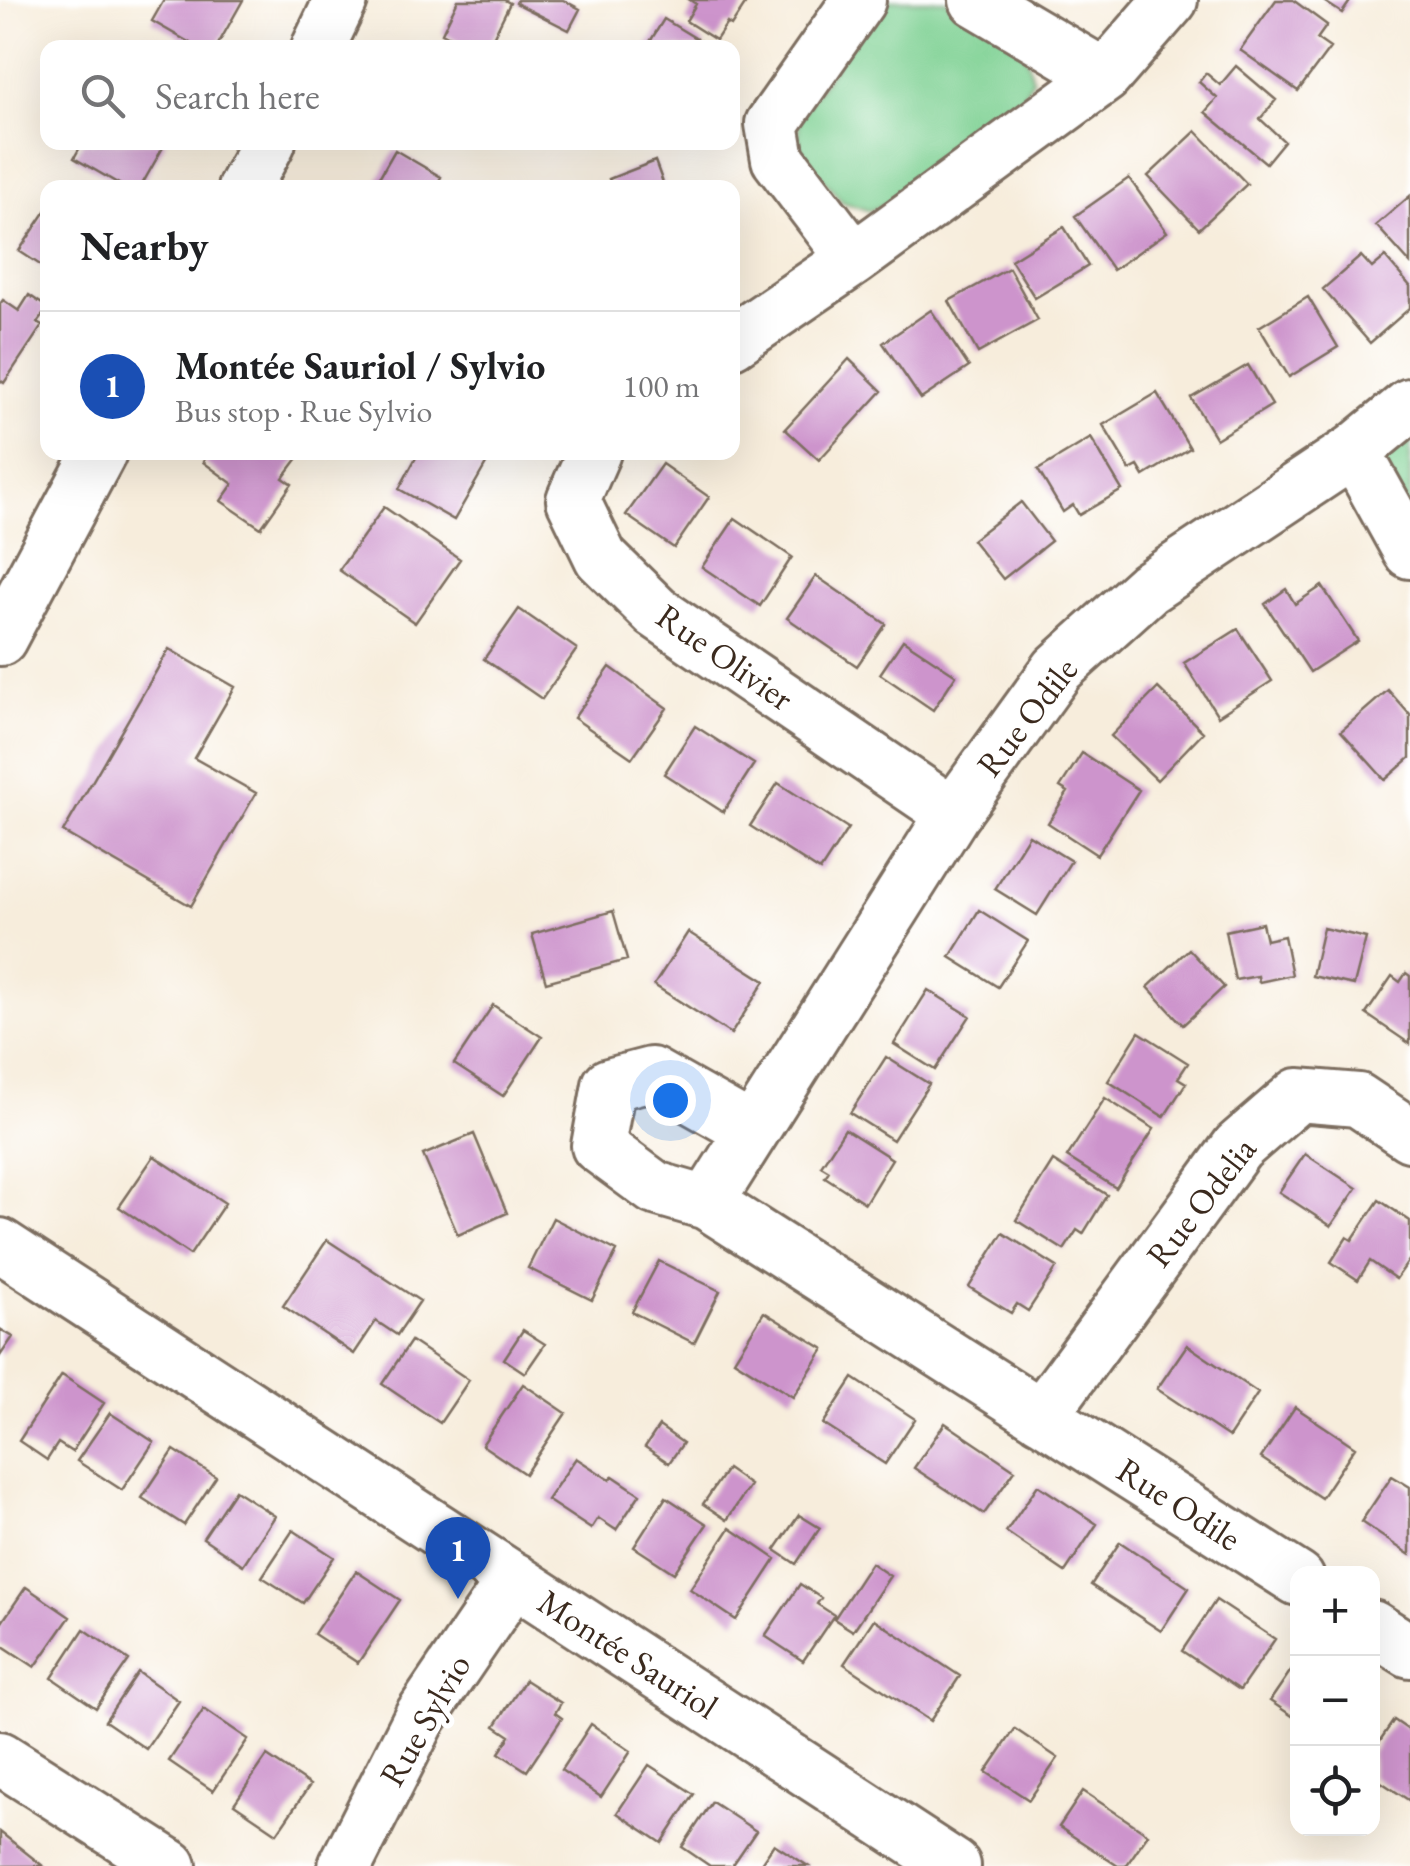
<!DOCTYPE html>
<html lang="en">
<head>
<meta charset="utf-8">
<style>
	body { margin:0; font-family:"EB Garamond",serif; background:#f2f2f2; color:#202124 }
	.controls { position:absolute; right:30px; bottom:30px; display:grid; overflow:hidden; border-radius:20px; box-shadow:0 10px 40px #0002 }
	.controls button { width:90px; height:90px; display:grid; place-items:center; padding:0; border:0; border-bottom:2px solid #e0e0e0; background:#fff; color:#202124; font:50px sans-serif }
	.you { position:absolute; left:670px; top:1100px; width:35px; height:35px; margin:-25px; border:8px solid #fff; border-radius:50%; background:#1a73e8; box-shadow:0 0 0 15px #1a73e833 }
	.badge { display:grid; place-items:center; width:65px; height:65px; border-radius:50%; background:#1f6fb2; color:#fff; font-size:32px; font-weight:700 }
	.pin { position:absolute; translate:-50% -82px; filter:drop-shadow(0 2px 5px #0008) }
	.pin::after { content:''; position:absolute; top:52px; width:35px; height:30px; background:inherit; clip-path:polygon(0 0,100% 0,50% 100%) }
	.list { margin:0; padding:0; list-style:none }
	h2 { display:flex; justify-content:space-between; align-items:center; height:130px; margin:0; padding:0 40px; font-size:42px }
	h2 small { font-size:32px; font-weight:400; color:#757577 }
	.list li { display:grid; grid-template-columns:65px 1fr auto; gap:30px; align-items:center; box-sizing:border-box; height:150px; padding:0 40px; border-top:2px solid #e0e0e0 }
	.list b { display:block; font-size:38px; white-space:nowrap }
	.list p { margin:0; font-size:32px; white-space:nowrap; color:#757577 }
	.list em { font-size:32px; font-style:normal; color:#757577 }
	.icon { flex:none; width:55px; height:55px; fill:none; stroke:currentColor; stroke-width:2; stroke-linecap:round; stroke-linejoin:round }
	.map { position:relative; flex:none; width:1410px; height:1866px; overflow:hidden }
	.search { position:absolute; background:#fff; box-shadow:0 10px 40px #0002; left:40px; top:40px; width:700px; height:110px; display:flex; align-items:center; gap:25px; box-sizing:border-box; padding:0 35px; border-radius:20px; color:#757577; font-size:38px }
	.panel { position:absolute; background:#fff; box-shadow:0 10px 40px #0002; left:40px; top:180px; width:700px; height:280px; border-radius:20px }
	.map>svg:first-child { display:block }
</style>
</head>
<body>
<div class="map">
<svg width="1410" height="1866" viewBox="0 0 1410 1866">
	<rect width="100%" height="100%" fill="#fff"/>
	<filter id="ink" filterUnits="userSpaceOnUse"><feTurbulence type="fractalNoise" baseFrequency=".01" numOctaves="2"/><feDisplacementMap in="SourceGraphic" scale="20" xChannelSelector="R" yChannelSelector="G"/><feConvolveMatrix kernelMatrix="1 2 1 2 8 2 1 2 1" color-interpolation-filters="sRGB"/></filter>
	<filter id="wash" filterUnits="userSpaceOnUse"><feTurbulence type="fractalNoise" baseFrequency=".0048" numOctaves="4" result="noise"/><feDisplacementMap in="SourceGraphic" scale="40" xChannelSelector="R" yChannelSelector="G"/><feGaussianBlur stdDeviation="2.25" result="paint"/><feColorMatrix in="noise" values="0 0 0 0 0 0 0 0 0 0 0 0 0 0 0 0 0 1.4 0 .05"/><feComposite in="paint" operator="in"/></filter>
	<g filter="url(#wash)">
		<rect width="100%" height="100%" fill="#f7eddc"/>
		<path fill="#7dd092" stroke="#5c7d58" stroke-width="2.5" d="M 881,0 L 945,0 L 1018,43 L 1027,59 L 1033,80 L 1018,103 L 889,203 L 869,211 L 842,202 L 798,148 L 799,117 Z
			M 1410,405 L 1410,552 L 1354,451 Z"/>
		<g id="blocks">
			<path fill="#cd94cc" d="M 164,0 L 243,0 L 216,48 L 199,48 L 152,21 Z
				M 458,0 L 504,0 L 510,3 L 488,48 L 470,48 L 442,33 Z
				M 517,0 L 563,0 L 580,9 L 569,30 L 516,3 Z
				M 690,0 L 748,0 L 731,26 L 727,23 L 716,40 L 686,21 L 696,4 Z
				M 1276,0 L 1293,0 L 1327,25 L 1317,39 L 1330,48 L 1298,91 L 1240,50 Z
				M 1322,0 L 1351,0 L 1342,13 Z
				M 664,19 L 705,44 L 703,48 L 646,48 Z
				M 1236,66 L 1276,100 L 1260,119 L 1284,141 L 1266,163 L 1205,112 L 1217,98 L 1199,82 L 1206,73 L 1220,85 Z
				M 1196,131 L 1247,184 L 1199,229 L 1148,176 Z
				M 83,142 L 166,142 L 140,188 L 126,188 L 74,158 Z
				M 395,150 L 441,177 L 435,188 L 373,188 Z
				M 655,161 L 665,188 L 613,188 L 609,179 Z
				M 1129,178 L 1167,232 L 1113,270 L 1075,216 Z
				M 1410,196 L 1410,263 L 1376,225 Z
				M 48,208 L 48,270 L 19,251 Z
				M 1064,227 L 1088,266 L 1035,298 L 1011,260 Z
				M 1361,256 L 1372,268 L 1385,257 L 1410,286 L 1410,308 L 1370,343 L 1323,289 Z
				M 1009,268 L 1038,320 L 978,353 L 949,301 Z
				M 29,295 L 48,308 L 37,323 L 42,326 L 4,383 L 0,380 L 0,304 L 3,300 L 19,311 Z
				M 1308,297 L 1338,347 L 1289,377 L 1259,327 Z
				M 931,310 L 969,367 L 921,399 L 883,343 Z
				M 849,359 L 882,391 L 819,460 L 785,429 Z
				M 1248,365 L 1272,405 L 1216,439 L 1191,398 Z
				M 1157,393 L 1190,448 L 1144,476 L 1138,466 L 1130,470 L 1103,425 Z
				M 1091,438 L 1122,490 L 1079,515 L 1073,505 L 1063,512 L 1038,470 Z
				M 209,452 L 291,452 L 298,458 L 283,478 L 292,484 L 261,528 L 221,501 L 233,484 L 203,462 Z
				M 419,452 L 482,452 L 490,457 L 454,520 L 399,489 Z
				M 662,464 L 709,497 L 674,548 L 626,515 Z
				M 1021,502 L 1051,541 L 1003,579 L 972,540 Z
				M 384,507 L 460,559 L 415,623 L 339,570 Z
				M 735,518 L 792,557 L 760,606 L 702,567 Z
				M 816,576 L 886,624 L 857,666 L 787,618 Z
				M 1322,586 L 1358,641 L 1310,672 L 1265,604 L 1286,589 L 1295,604 Z
				M 519,609 L 577,649 L 542,699 L 484,659 Z
				M 1238,629 L 1272,681 L 1218,716 L 1184,663 Z
				M 903,640 L 956,675 L 933,710 L 880,674 Z
				M 169,649 L 235,687 L 194,758 L 256,793 L 191,906 L 63,832 Z
				M 610,667 L 667,708 L 632,758 L 574,718 Z
				M 1158,688 L 1203,732 L 1157,780 L 1111,736 Z
				M 1388,690 L 1410,715 L 1410,758 L 1385,780 L 1341,731 Z
				M 695,726 L 754,764 L 723,812 L 664,774 Z
				M 1082,753 L 1139,790 L 1097,855 L 1048,823 L 1068,792 L 1060,787 Z
				M 778,783 L 848,828 L 820,871 L 750,826 Z
				M 1029,835 L 1071,861 L 1037,915 L 995,889 Z
				M 979,910 L 1028,941 L 998,987 L 950,957 Z
				M 613,911 L 627,960 L 546,982 L 532,934 Z
				M 1262,923 L 1266,940 L 1284,936 L 1292,975 L 1259,982 L 1258,976 L 1235,980 L 1225,931 Z
				M 1323,928 L 1366,938 L 1354,985 L 1312,976 Z
				M 688,932 L 765,981 L 731,1034 L 654,985 Z
				M 1189,949 L 1224,987 L 1183,1025 L 1148,987 Z
				M 1406,973 L 1410,976 L 1410,1044 L 1366,1014 L 1392,976 L 1400,982 Z
				M 928,990 L 970,1016 L 935,1070 L 894,1044 Z
				M 493,1005 L 542,1037 L 503,1096 L 454,1064 Z
				M 1139,1032 L 1188,1063 L 1178,1078 L 1186,1083 L 1164,1117 L 1108,1081 Z
				M 886,1057 L 929,1084 L 893,1140 L 850,1113 Z
				M 1105,1098 L 1154,1129 L 1116,1188 L 1067,1157 Z
				M 845,1129 L 892,1159 L 865,1203 L 825,1177 L 829,1171 L 821,1166 Z
				M 474,1134 L 507,1213 L 458,1235 L 423,1155 Z
				M 1305,1154 L 1357,1188 L 1331,1226 L 1279,1192 Z
				M 154,1156 L 225,1203 L 190,1255 L 119,1207 Z
				M 1053,1161 L 1107,1195 L 1083,1234 L 1077,1230 L 1064,1250 L 1016,1220 Z
				M 1379,1200 L 1410,1221 L 1410,1259 L 1396,1279 L 1370,1261 L 1358,1280 L 1331,1262 L 1347,1237 L 1352,1240 Z
				M 553,1218 L 617,1251 L 592,1300 L 528,1268 Z
				M 1003,1233 L 1057,1267 L 1028,1311 L 1017,1304 L 1011,1313 L 969,1287 Z
				M 327,1240 L 420,1301 L 397,1335 L 376,1321 L 354,1354 L 283,1306 Z
				M 659,1261 L 720,1291 L 694,1343 L 632,1312 Z
				M 764,1312 L 824,1349 L 793,1397 L 734,1360 Z
				M 0,1329 L 13,1337 L 0,1356 Z
				M 523,1330 L 545,1344 L 525,1373 L 504,1359 Z
				M 411,1341 L 469,1380 L 440,1423 L 382,1384 Z
				M 1187,1345 L 1258,1393 L 1229,1437 L 1157,1389 Z
				M 62,1375 L 104,1403 L 72,1452 L 58,1443 L 47,1460 L 19,1441 Z
				M 853,1378 L 915,1419 L 885,1464 L 823,1424 Z
				M 523,1384 L 566,1413 L 525,1474 L 482,1445 Z
				M 1295,1407 L 1355,1447 L 1321,1498 L 1261,1458 Z
				M 110,1413 L 154,1442 L 122,1490 L 77,1461 Z
				M 945,1423 L 1015,1470 L 984,1514 L 914,1468 Z
				M 659,1426 L 683,1443 L 669,1463 L 645,1447 Z
				M 174,1450 L 216,1477 L 184,1525 L 142,1498 Z
				M 576,1458 L 610,1480 L 613,1476 L 640,1494 L 616,1530 L 598,1518 L 591,1529 L 547,1500 Z
				M 727,1469 L 750,1485 L 727,1520 L 703,1504 Z
				M 1392,1476 L 1410,1487 L 1410,1555 L 1361,1522 Z
				M 1038,1485 L 1097,1524 L 1065,1572 L 1006,1532 Z
				M 235,1490 L 275,1516 L 243,1565 L 203,1538 Z
				M 666,1497 L 707,1524 L 674,1573 L 634,1547 Z
				M 799,1515 L 820,1528 L 796,1564 L 775,1550 Z
				M 730,1528 L 776,1559 L 736,1620 L 690,1589 Z
				M 293,1530 L 334,1557 L 303,1603 L 262,1577 Z
				M 1120,1542 L 1189,1588 L 1161,1631 L 1091,1585 Z
				M 871,1563 L 890,1576 L 853,1631 L 834,1619 Z
				M 356,1571 L 400,1600 L 358,1663 L 314,1634 Z
				M 800,1584 L 821,1598 L 817,1604 L 834,1615 L 803,1661 L 765,1636 Z
				M 26,1587 L 70,1617 L 35,1667 L 0,1644 L 0,1625 Z
				M 1216,1600 L 1275,1639 L 1240,1690 L 1182,1651 Z
				M 874,1619 L 960,1676 L 930,1721 L 844,1664 Z
				M 84,1629 L 129,1660 L 96,1708 L 52,1678 Z
				M 1298,1660 L 1298,1720 L 1270,1701 Z
				M 138,1672 L 179,1701 L 146,1749 L 105,1721 Z
				M 525,1680 L 561,1703 L 555,1713 L 562,1718 L 527,1771 L 499,1753 L 510,1736 L 495,1726 Z
				M 204,1709 L 248,1739 L 213,1791 L 169,1761 Z
				M 1394,1720 L 1410,1731 L 1410,1801 L 1372,1776 L 1372,1752 Z
				M 591,1724 L 631,1751 L 601,1797 L 561,1770 Z
				M 1015,1729 L 1058,1758 L 1029,1800 L 986,1772 Z
				M 267,1756 L 310,1785 L 277,1833 L 234,1804 Z
				M 649,1765 L 694,1794 L 662,1843 L 617,1813 Z
				M 1083,1791 L 1148,1834 L 1126,1866 L 1118,1866 L 1059,1827 Z
				M 712,1802 L 756,1831 L 732,1866 L 710,1866 L 682,1847 Z
				M 0,1832 L 43,1866 L 0,1866 Z
				M 774,1844 L 808,1866 L 759,1866 Z"/>
		</g>
	</g>
	<g filter="url(#ink)">
		<use href="#blocks" fill-opacity="0" stroke="#7d6e60" stroke-width="2.5"/>
		<g fill="none" stroke-linecap="round" stroke-linejoin="round">
			<defs>
				<path id="minor" d="M 976,0 L 1105,76
					M 318,48 L 341,0
					M 244,188 L 269,142
					M 854,259 L 778,159 L 772,124 L 859,0
					M 732,342 L 854,259 L 1105,76 L 1171,0
					M 1354,451 L 1410,552
					M 594,452 L 573,500 L 601,558 L 656,612 L 953,814
					M 0,639 L 100,452
					M 752,1131 L 651,1074 L 609,1085 L 598,1146 L 655,1188 L 707,1203 L 1298,1579
					M 707,1203 L 953,814 L 1058,669 L 1148,588 L 1354,451 L 1410,405
					M 0,1245 L 954,1866
					M 1041,1416 L 1238,1147 L 1298,1095 L 1358,1100 L 1410,1135
					M 1372,1627 L 1410,1651
					M 0,1758 L 170,1866
					M 345,1866 L 421,1716 L 514,1579"/>
			</defs>
			<use href="#minor" stroke="#7d6e60" stroke-width="58"/>
			<use href="#minor" stroke="#fff" stroke-width="52"/>
		</g>
	</g>
	<g text-anchor="middle" stroke-width="10" stroke-linejoin="round" paint-order="stroke">
		<g font-size="35" fill="#3b2a1e" stroke="#fff">
			<text transform="translate(725 657) rotate(35)" y="12">Rue Olivier</text>
			<text transform="translate(1027 717) rotate(-52)" y="12">Rue Odile</text>
			<text transform="translate(1201 1202) rotate(-52)" y="12">Rue Odelia</text>
			<text transform="translate(1179 1504) rotate(33)" y="12">Rue Odile</text>
			<text transform="translate(628 1654) rotate(33)" y="12">Montée Sauriol</text>
			<text transform="translate(425 1720) rotate(-60)" y="12">Rue Sylvio</text>
		</g>
	</g>
</svg>
<div class="controls">
<button>+</button>
<button>−</button>
<button><svg class="icon" aria-label="locate" viewBox="0 0 24 24"><circle cx="12" cy="12" r="6"/><path d="M12 2v4M12 18v4M2 12h4M18 12h4"/></svg></button>
</div>
<div class="you"></div>
<div class="pin badge" style="left:458px;top:1599px;background:#1a4fb4">1</div>
<div class="search"><svg class="icon" aria-label="search" viewBox="0 0 24 24"><circle cx="10" cy="10" r="6"/><path d="M15 15l6 6"/></svg>Search here</div>
<section class="panel">
<h2>Nearby<small></small></h2>
<ul class="list">
<li><span class="badge" style="background:#1a4fb4">1</span><div><b>Montée Sauriol / Sylvio</b><p>Bus stop · Rue Sylvio</p></div><em>100 m</em></li>
</ul>
</section>
</div>
</body>
</html>
